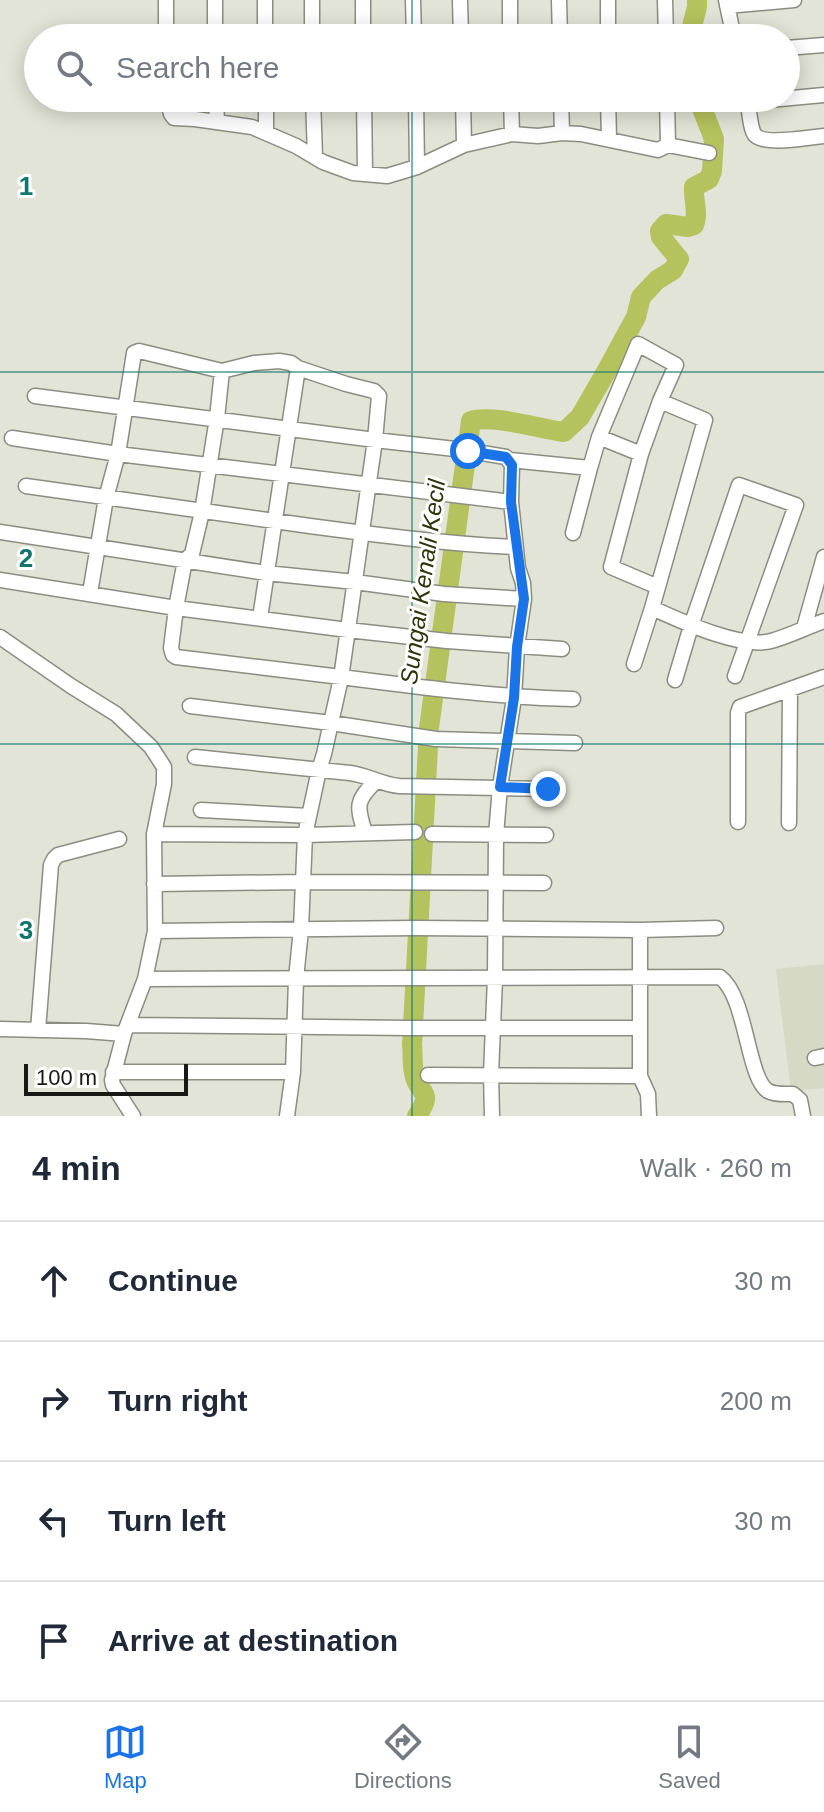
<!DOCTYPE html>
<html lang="en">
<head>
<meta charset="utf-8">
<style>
	body { margin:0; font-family:Helvetica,sans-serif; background:#f2f2f3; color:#1f2937 }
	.scale { position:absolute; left:24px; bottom:20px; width:164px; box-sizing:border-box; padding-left:8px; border:4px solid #181914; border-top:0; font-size:22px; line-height:28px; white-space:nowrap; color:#181914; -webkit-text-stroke:6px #fff; paint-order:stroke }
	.stop { position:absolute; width:24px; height:24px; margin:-18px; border:6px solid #1a73e8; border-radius:50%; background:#fff }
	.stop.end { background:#1a73e8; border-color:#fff; box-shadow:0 2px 8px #0008 }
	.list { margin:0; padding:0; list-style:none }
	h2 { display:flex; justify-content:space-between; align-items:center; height:104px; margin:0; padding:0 32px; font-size:34px }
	h2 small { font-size:26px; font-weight:400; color:#747a83 }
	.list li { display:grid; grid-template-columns:52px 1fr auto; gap:24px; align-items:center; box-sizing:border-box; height:120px; padding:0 32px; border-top:2px solid #e0e1e3 }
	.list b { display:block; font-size:30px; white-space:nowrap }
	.list em { font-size:26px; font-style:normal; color:#747a83 }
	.icon { flex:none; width:44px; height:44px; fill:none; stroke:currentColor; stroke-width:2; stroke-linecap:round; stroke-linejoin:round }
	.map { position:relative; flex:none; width:824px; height:1116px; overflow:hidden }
	.search { position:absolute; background:#fff; box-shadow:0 4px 20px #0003; left:24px; right:24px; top:24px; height:88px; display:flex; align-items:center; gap:20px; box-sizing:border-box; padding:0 28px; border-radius:44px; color:#747a83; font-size:30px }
	.sheet { height:584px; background:#fff }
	nav { display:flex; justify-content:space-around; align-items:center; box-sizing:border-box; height:112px; border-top:2px solid #e0e1e3; background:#fff; font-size:22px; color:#747a83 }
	nav a { display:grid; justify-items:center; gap:4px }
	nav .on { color:#1a73e8 }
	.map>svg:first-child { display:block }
</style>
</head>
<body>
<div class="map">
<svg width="824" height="1116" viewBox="0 0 824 1116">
	<rect width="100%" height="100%" fill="#e1e4d6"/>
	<path fill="#d5d9c5" d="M 824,964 L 824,1088 L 791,1091 L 776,969 Z"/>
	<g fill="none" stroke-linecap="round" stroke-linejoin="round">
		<path stroke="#b4c35d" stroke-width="20" d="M 689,38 L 697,7 L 697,0
			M 417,1116 C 435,1089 418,1096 414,1073 C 412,1064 413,1054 412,1045 L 429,728 L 471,421 C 492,414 540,429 564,432 L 580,417 L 606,372 L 636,317 L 641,297 L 657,280 L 673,270 L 679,259 L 661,237 L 660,231 L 666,224 L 688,227 L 694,225 C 699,214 693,200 694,187 L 709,179 L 712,171 L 714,139 L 698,98"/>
		<defs>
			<path id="minor" d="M 166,0 L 166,38
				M 215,0 L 215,38
				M 265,0 L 265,38
				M 312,0 L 312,38
				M 363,0 L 363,38
				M 413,0 L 414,38
				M 460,0 L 461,38
				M 510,0 L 510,38
				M 559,0 L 560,38
				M 608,0 L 608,38
				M 665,0 L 666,38
				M 726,0 L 734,38
				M 727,6 L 794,0
				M 786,48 L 824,45
				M 167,98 L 171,114 L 174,118 L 195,119 L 252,127 L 296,146 L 323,162 L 353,173 L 387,176 L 417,167 L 464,145 L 512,134 L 538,136 L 562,133 L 581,134 L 658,150 L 668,145 L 709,153
				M 216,98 L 217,122
				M 266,98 L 266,133
				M 313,98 L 315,157
				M 364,98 L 365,174
				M 416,98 L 417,167
				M 463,98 L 464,145
				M 511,98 L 512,134
				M 561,98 L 562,133
				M 608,98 L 609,139
				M 667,98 L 668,145
				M 747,98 C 749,107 750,129 755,135 C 765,146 809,137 824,136
				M 748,102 L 824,95
				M 35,396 L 375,440 L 464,450 L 506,457 L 512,465 L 511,502 L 518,568 L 523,583 L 524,599 L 517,647 L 514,698 L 500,787 L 496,835 L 495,978 L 491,1074 L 492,1116
				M 599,437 L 641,454
				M 12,438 L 118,454 L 511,502
				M 510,460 L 590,468 L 599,437 L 638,344 L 676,365 L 660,401
				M 26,486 C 120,500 215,513 310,526 C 378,535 446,544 515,547
				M 0,532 L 266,573 L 355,582 L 444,594 L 524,599
				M 573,533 L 590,468
				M 0,580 L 176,608 L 348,630 L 447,641 L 562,649
				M 658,587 L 611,567 L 641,454 L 660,401 L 705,420 L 658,587 L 652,608 C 681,621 740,649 771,641 C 789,636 807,627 824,621
				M 90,593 L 106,498 L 118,454 L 134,353 L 139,351 L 222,371
				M 260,618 L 298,368
				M 804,628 L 824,557
				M 0,637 L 71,686 L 116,714 L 151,747 L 164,767 L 164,784 L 154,834 L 155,931 L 145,979 L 124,1034 L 112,1080 L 113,1085 L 133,1116
				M 634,664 L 652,608
				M 675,680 L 691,626 L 739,485 L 796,505 L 735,676
				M 190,706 L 331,723 L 436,739 L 575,743
				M 195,757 L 350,773 C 367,775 380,784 399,786 L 548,789
				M 201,810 L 309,816
				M 738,822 L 738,713 L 740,707 L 824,677
				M 789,823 L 790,689
				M 365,833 C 357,806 355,802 375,782
				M 154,834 L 305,835 L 415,832
				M 432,834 L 546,835
				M 154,884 L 302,882 L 544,883
				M 640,930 L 640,1076 L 648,1094 L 649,1116
				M 155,931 L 414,928 L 640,930 L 716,928
				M 145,979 L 720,977 C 747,997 747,1078 768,1091 C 775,1095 785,1094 793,1094 L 800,1100 L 803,1116
				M 128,1025 L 410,1028 L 640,1028
				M 0,1029 L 86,1031 L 124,1034
				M 38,1030 L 51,865 L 54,859 L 58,855 L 119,839
				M 815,1058 L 824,1056
				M 113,1072 L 293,1072
				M 428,1075 L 640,1076
				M 287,1116 L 293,1072 L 296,979 L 301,929 L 305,835 L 319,770 L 324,754 L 341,678 L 375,440 L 379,396 L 374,391 L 346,384 L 298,368 L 291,363 L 279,361 L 254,363 L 222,371 L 217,418 L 202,512 L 192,554 L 185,560 L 176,608 L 171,648 L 173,655 L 176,657 C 231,664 286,670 341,677 C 418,687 495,697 573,699"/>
		</defs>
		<use href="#minor" stroke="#8b8d81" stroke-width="17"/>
		<use href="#minor" stroke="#fff" stroke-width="14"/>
	</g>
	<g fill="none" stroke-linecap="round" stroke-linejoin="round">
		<path stroke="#1a73e8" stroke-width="10" d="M 468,451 L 506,457 L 512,465 L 511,502 L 524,599 L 517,647 L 514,698 L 500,787 L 548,789"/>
	</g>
	<path fill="none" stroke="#0f766e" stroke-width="2" stroke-opacity="0.55" d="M 412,0 L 412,38M 412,98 L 412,1116M 0,372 L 824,372M 0,744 L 824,744"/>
	<g text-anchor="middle" stroke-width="6" stroke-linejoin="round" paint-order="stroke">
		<g font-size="24" font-style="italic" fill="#2f3509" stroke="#fff">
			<text transform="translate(423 582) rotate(-82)" y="8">Sungai Kenali Kecil</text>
		</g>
	</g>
	<g font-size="26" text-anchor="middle" font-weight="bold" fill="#0f766e" stroke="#fff" stroke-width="6" stroke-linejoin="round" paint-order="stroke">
		<text x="26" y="195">1</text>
		<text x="26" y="567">2</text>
		<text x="26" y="939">3</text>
	</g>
</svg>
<div class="scale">100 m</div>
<div class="stop" style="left:468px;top:451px"></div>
<div class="stop end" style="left:548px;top:789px"></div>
<div class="search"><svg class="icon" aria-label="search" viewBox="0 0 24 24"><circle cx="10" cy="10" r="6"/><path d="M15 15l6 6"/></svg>Search here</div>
</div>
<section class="sheet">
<h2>4 min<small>Walk · 260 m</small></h2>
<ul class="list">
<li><svg class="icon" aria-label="ahead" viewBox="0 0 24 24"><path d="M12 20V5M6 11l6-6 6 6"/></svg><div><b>Continue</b></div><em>30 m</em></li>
<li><svg class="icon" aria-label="right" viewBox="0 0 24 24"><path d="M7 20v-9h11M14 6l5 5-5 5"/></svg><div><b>Turn right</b></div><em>200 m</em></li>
<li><svg class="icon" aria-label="left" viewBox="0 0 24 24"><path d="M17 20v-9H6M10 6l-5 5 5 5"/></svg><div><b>Turn left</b></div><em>30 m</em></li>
<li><svg class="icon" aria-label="arrive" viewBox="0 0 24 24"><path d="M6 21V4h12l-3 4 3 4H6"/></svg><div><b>Arrive at destination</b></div></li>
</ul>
</section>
<nav>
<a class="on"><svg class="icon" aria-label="map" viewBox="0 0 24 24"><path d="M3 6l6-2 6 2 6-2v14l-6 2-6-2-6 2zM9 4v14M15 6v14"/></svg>Map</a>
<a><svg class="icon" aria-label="directions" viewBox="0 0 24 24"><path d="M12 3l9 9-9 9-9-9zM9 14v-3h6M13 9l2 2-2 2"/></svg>Directions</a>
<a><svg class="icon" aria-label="saved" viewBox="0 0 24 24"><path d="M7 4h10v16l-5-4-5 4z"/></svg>Saved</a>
</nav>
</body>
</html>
